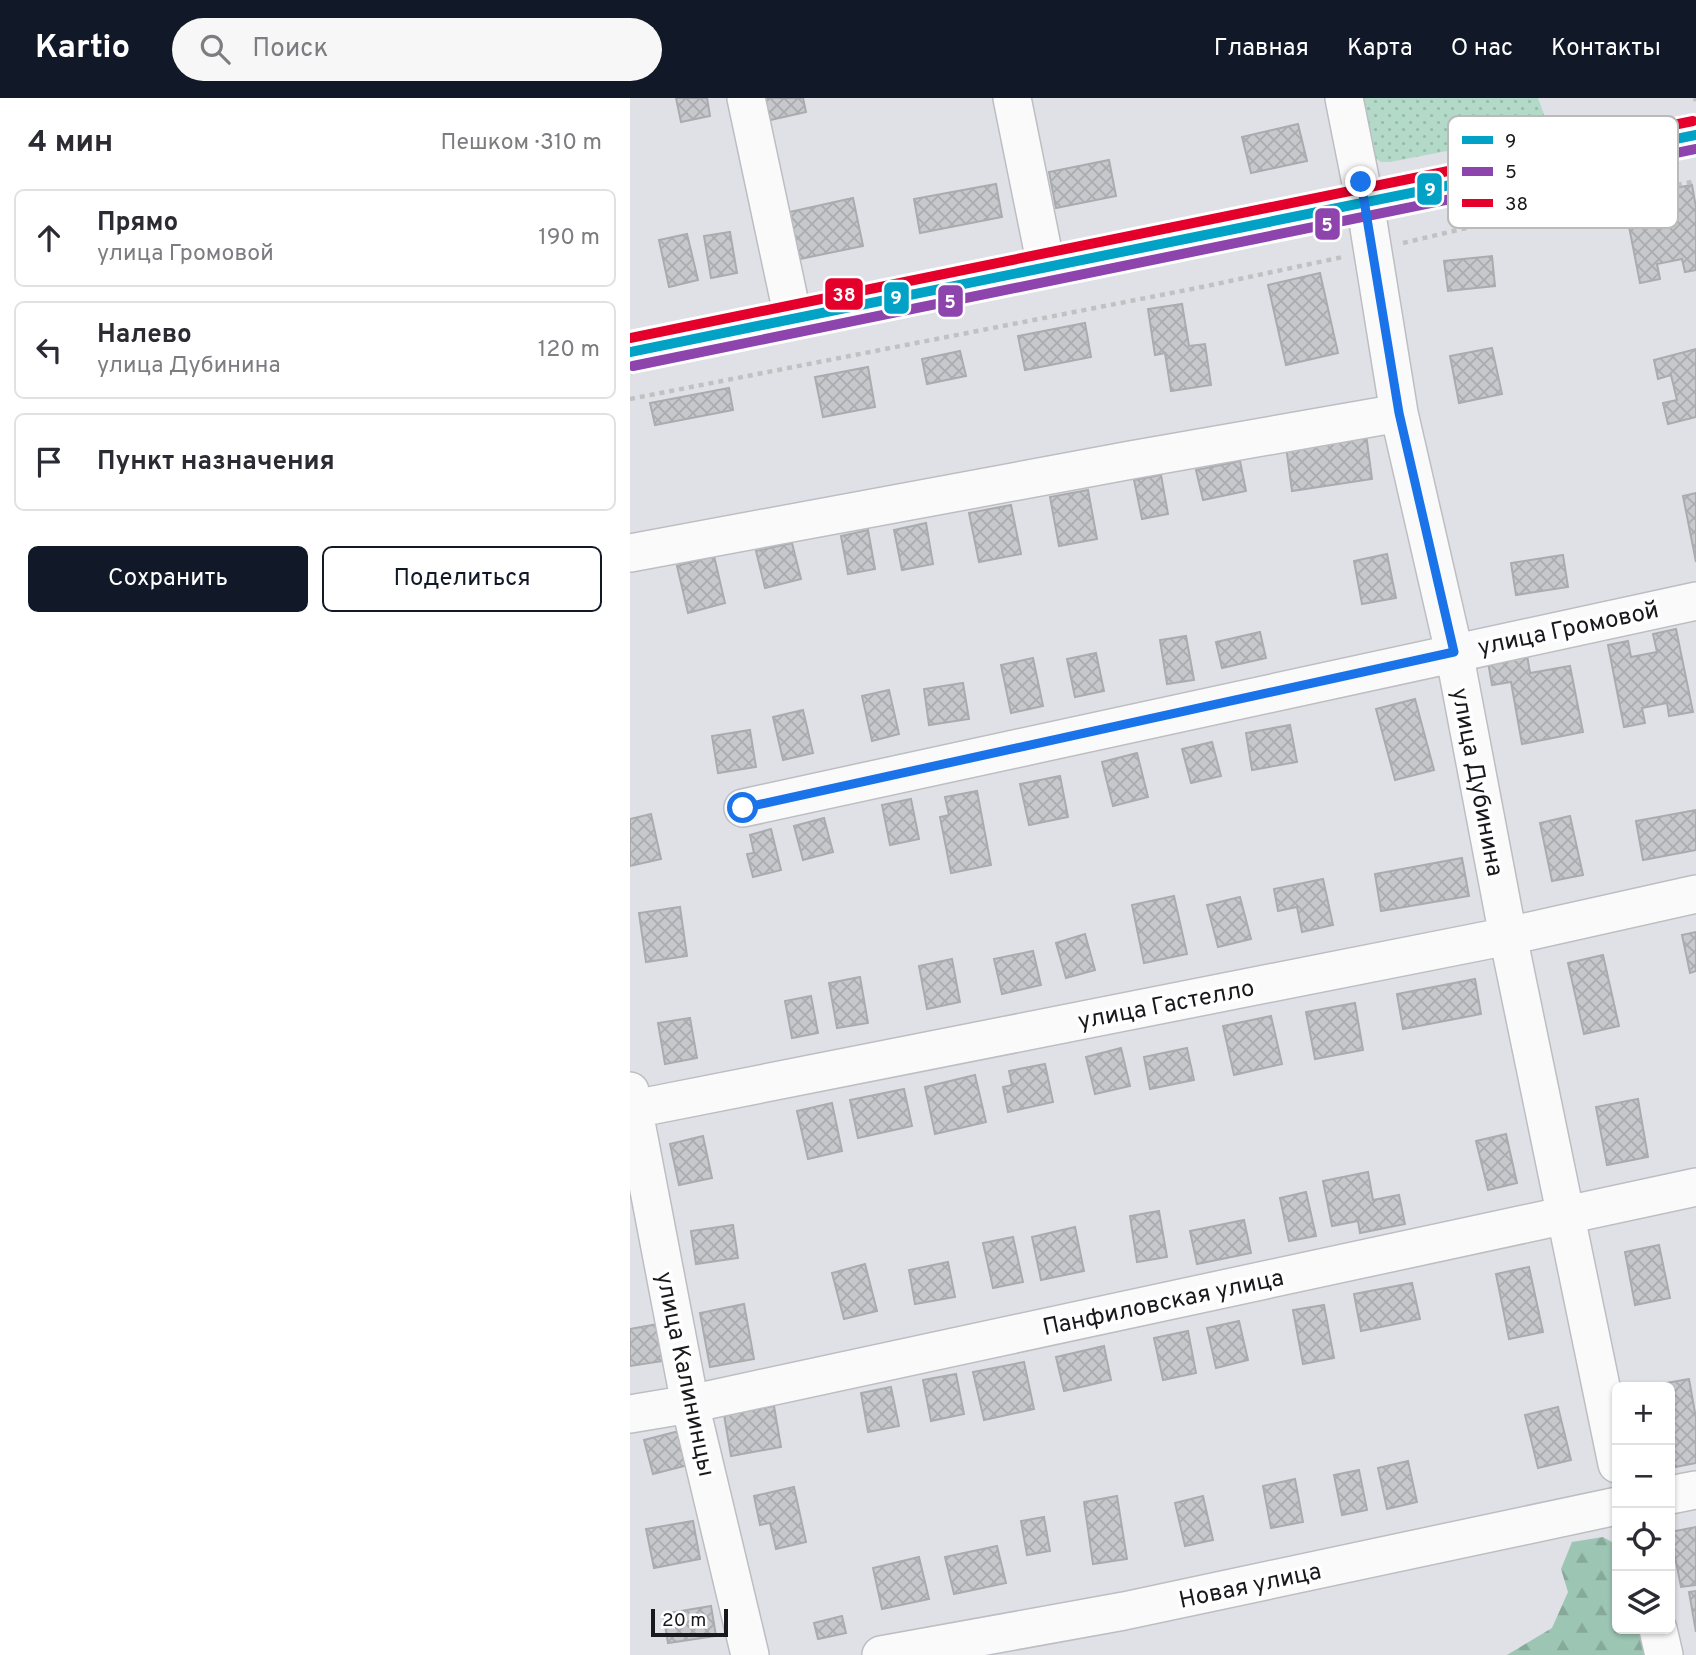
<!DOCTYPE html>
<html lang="ru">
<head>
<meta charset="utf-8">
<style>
	body { margin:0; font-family:Overpass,sans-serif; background:#f7f7f7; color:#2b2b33 }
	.controls { position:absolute; right:21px; bottom:21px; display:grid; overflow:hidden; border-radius:10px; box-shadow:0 2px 5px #0004 }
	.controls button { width:63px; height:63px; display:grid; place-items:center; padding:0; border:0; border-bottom:2px solid #e1e1e2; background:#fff; color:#2b2b33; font:35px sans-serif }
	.scale { position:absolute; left:21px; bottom:18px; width:77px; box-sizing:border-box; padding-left:7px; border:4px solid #19191d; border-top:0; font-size:19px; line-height:24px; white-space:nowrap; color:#19191d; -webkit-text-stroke:5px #fff; paint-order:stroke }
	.stop { position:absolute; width:21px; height:21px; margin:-16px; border:5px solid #1a73e8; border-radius:50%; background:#fff }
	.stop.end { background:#1a73e8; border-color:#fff; box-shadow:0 2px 7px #0008 }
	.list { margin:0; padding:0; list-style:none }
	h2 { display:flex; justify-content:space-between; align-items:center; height:91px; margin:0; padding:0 28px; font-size:30px }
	h2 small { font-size:23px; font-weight:400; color:#7c7c81 }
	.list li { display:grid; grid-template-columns:46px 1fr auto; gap:21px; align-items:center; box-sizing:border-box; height:98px; margin:0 14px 14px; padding:0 14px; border:2px solid #e1e1e2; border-radius:10px }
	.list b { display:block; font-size:26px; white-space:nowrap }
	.list p { margin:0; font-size:23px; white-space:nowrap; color:#7c7c81 }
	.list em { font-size:23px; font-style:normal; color:#7c7c81 }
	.actions { display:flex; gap:14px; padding:21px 28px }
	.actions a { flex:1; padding:16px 0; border:2px solid #111827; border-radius:10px; text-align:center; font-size:24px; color:#111827 }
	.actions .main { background:#111827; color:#fff }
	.icon { flex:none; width:38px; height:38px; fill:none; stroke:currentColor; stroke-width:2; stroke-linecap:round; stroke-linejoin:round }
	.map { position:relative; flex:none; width:1066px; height:1557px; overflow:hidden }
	header { display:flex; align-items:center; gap:42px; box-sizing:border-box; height:98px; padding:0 35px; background:#111827; color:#fff }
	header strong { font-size:33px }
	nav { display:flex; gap:38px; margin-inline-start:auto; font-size:24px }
	.search { width:490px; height:63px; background:#f7f7f7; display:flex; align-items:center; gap:18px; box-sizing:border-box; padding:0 24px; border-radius:38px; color:#7c7c81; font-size:26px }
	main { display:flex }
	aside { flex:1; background:#fff }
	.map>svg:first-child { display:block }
</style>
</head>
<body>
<header>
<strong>Kartio</strong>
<div class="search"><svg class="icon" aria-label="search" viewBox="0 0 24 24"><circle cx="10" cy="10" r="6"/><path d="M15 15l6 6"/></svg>Поиск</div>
<nav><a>Главная</a><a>Карта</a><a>О нас</a><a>Контакты</a></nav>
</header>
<main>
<aside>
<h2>4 мин<small>Пешком · 310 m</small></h2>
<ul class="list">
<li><svg class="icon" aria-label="ahead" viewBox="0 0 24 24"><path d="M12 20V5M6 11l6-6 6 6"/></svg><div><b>Прямо</b><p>улица Громовой</p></div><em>190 m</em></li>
<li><svg class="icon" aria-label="left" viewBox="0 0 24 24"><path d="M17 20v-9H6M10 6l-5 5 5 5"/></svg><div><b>Налево</b><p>улица Дубинина</p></div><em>120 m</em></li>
<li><svg class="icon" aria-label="arrive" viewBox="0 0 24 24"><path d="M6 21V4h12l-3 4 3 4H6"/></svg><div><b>Пункт назначения</b></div></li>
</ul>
<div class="actions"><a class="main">Сохранить</a><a>Поделиться</a></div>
</aside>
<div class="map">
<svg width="1066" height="1557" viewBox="0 0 1066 1557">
	<defs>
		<pattern id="grass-dots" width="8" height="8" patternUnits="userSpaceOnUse" patternTransform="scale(1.75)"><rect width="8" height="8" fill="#b3d9c8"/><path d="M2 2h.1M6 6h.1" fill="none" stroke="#99baab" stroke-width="1.8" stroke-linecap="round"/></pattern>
		<pattern id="forest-firs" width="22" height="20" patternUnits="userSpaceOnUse" patternTransform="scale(1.75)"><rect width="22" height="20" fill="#9dc5b4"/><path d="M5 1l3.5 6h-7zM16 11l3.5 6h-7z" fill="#87a99a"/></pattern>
		<pattern id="building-cross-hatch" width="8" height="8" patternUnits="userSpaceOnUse" patternTransform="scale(1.75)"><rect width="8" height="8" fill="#c7c8cb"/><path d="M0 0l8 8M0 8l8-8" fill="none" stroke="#aaabae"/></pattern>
	</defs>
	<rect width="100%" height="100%" fill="#e0e1e6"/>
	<path fill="url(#grass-dots)" d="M 729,0 L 908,0 L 920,33 L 760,64 L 751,64 L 744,59 Z"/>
	<path fill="url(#forest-firs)" d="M 973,1439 L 987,1447 L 987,1531 L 1014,1531 L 1016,1557 L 877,1557 L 922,1530 L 938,1494 L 931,1471 L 942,1444 Z"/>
	<path fill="url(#building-cross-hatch)" stroke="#aaabaf" stroke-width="2" d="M 46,0 L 77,0 L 80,18 L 51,24 Z
		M 131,0 L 173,0 L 176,14 L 136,23 Z
		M 668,26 L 677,63 L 621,75 L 612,39 Z
		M 479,62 L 486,98 L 426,110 L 419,74 Z
		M 366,86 L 372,119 L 290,135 L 284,101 Z
		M 1062,87 L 1066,109 L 1066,172 L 1055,174 L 1052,161 L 1027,166 L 1030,181 L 1010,185 L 994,103 L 1014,98 L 1017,115 L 1042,110 L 1038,91 Z
		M 223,100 L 233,148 L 165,162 L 155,115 Z
		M 100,134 L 107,175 L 81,180 L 74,138 Z
		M 57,136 L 68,182 L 39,189 L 29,142 Z
		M 862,158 L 865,188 L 818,193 L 814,163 Z
		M 690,175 L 708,255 L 656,267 L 638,187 Z
		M 552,206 L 559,248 L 575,246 L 581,287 L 541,293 L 535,255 L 525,257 L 518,211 Z
		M 455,225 L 461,259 L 395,272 L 388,238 Z
		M 862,250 L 872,296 L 829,305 L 820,258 Z
		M 1066,251 L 1066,319 L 1038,326 L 1033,305 L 1047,302 L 1041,277 L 1028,281 L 1024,262 Z
		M 330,253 L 336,278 L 297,286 L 292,261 Z
		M 238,269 L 245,309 L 193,319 L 185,279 Z
		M 99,290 L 103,312 L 25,327 L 20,305 Z
		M 736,336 L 742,381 L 662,393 L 656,348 Z
		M 610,363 L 616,393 L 573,402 L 566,372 Z
		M 531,377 L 538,416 L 512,421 L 504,382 Z
		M 458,392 L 467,441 L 429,448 L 420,399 Z
		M 1066,395 L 1066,464 L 1053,398 Z
		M 381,407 L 391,456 L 349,464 L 339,415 Z
		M 296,425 L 303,466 L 272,472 L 264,432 Z
		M 238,432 L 245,471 L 218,476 L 211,438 Z
		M 162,445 L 171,481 L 135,490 L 126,453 Z
		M 757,456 L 766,500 L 732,506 L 724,463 Z
		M 933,457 L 938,489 L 886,497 L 881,465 Z
		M 84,458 L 95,505 L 58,515 L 47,468 Z
		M 1046,531 L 1063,614 L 1039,618 L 1037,605 L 1012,610 L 1015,625 L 994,629 L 978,547 L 998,543 L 1001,559 L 1027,554 L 1023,536 Z
		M 630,534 L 636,560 L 592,570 L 586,544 Z
		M 556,538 L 564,582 L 537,586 L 530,542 Z
		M 466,555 L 474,593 L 445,599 L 437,561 Z
		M 897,557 L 900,575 L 940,568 L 953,634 L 892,646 L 881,584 L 862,587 L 858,564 Z
		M 403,560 L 413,608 L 381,615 L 371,567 Z
		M 333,585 L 339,621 L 299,627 L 294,591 Z
		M 259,592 L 269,636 L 242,643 L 232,598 Z
		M 785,601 L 804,672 L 765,682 L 746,611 Z
		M 173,612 L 183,655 L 153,662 L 143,619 Z
		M 660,627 L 667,664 L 622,672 L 616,635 Z
		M 120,632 L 126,669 L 88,675 L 82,638 Z
		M 582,644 L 591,678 L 561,685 L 552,651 Z
		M 507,655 L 518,699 L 483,708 L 472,664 Z
		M 430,678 L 438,719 L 399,727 L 390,686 Z
		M 347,693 L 361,767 L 321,775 L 310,719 L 319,717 L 315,699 Z
		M 281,701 L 289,741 L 260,747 L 252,707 Z
		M 1066,712 L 1066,752 L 1013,762 L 1006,723 Z
		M 21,716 L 31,761 L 0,768 L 0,721 Z
		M 940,718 L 953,777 L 922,783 L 910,725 Z
		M 194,720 L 203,754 L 173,762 L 164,728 Z
		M 141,731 L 151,772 L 123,779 L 117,756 L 124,755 L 120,737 Z
		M 832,760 L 839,798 L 751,813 L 745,776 Z
		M 693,781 L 703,827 L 672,834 L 667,809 L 648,813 L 644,791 Z
		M 544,798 L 557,856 L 514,865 L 502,807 Z
		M 610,799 L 621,841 L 588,849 L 577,807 Z
		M 50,809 L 57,858 L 16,864 L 9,815 Z
		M 1066,834 L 1066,873 L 1060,875 L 1052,837 Z
		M 455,836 L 465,872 L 436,880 L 426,845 Z
		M 403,853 L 411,887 L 372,896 L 364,861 Z
		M 973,857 L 989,928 L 954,936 L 938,865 Z
		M 322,861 L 330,904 L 297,911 L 289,868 Z
		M 230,879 L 238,925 L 207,930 L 199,885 Z
		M 845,881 L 851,916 L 773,931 L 767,896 Z
		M 181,898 L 188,935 L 162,940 L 155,903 Z
		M 725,905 L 733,952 L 685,961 L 676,914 Z
		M 641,918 L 652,966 L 604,977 L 593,928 Z
		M 60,920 L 67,960 L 35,966 L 28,925 Z
		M 491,950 L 500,988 L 465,996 L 456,959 Z
		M 557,950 L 564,982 L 520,991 L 514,959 Z
		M 415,966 L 423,1004 L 378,1014 L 373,989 L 382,987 L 379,973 Z
		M 345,977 L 356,1024 L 305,1036 L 295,989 Z
		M 274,991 L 282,1028 L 228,1040 L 220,1002 Z
		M 1008,1001 L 1018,1059 L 977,1067 L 966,1009 Z
		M 202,1005 L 212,1053 L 178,1061 L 167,1013 Z
		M 876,1036 L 887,1085 L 858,1092 L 846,1043 Z
		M 73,1038 L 82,1080 L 49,1087 L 40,1046 Z
		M 738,1074 L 743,1102 L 769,1097 L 775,1126 L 730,1135 L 728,1123 L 702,1128 L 693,1083 Z
		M 676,1094 L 686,1138 L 659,1143 L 650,1100 Z
		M 529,1113 L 537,1159 L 507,1164 L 500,1118 Z
		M 614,1122 L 621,1155 L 567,1166 L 560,1133 Z
		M 103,1127 L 108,1160 L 66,1166 L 61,1133 Z
		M 445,1129 L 454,1173 L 411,1182 L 402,1139 Z
		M 383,1139 L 393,1184 L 363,1190 L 353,1145 Z
		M 1029,1147 L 1040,1200 L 1005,1207 L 995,1154 Z
		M 318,1164 L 325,1199 L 285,1206 L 279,1172 Z
		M 235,1166 L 247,1213 L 214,1221 L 202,1175 Z
		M 899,1169 L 913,1234 L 879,1241 L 866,1176 Z
		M 782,1185 L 790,1221 L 731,1233 L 724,1196 Z
		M 114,1206 L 124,1261 L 80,1269 L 70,1215 Z
		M 694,1207 L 704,1260 L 673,1266 L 663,1212 Z
		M 609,1223 L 618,1262 L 586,1270 L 577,1230 Z
		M 28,1226 L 33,1263 L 0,1268 L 0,1231 Z
		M 558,1233 L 566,1275 L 533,1282 L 524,1240 Z
		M 474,1248 L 481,1282 L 434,1293 L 426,1259 Z
		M 394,1264 L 404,1311 L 354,1322 L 343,1274 Z
		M 326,1276 L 334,1316 L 301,1323 L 293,1282 Z
		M 1059,1281 L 1066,1320 L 1066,1365 L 1040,1370 L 1040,1289 L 1014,1289 Z
		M 261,1289 L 269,1328 L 238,1334 L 231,1295 Z
		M 144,1308 L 151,1349 L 101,1358 L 94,1317 Z
		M 928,1309 L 941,1362 L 908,1370 L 895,1317 Z
		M 49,1333 L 58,1367 L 23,1376 L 14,1342 Z
		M 778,1363 L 787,1404 L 757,1411 L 748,1370 Z
		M 729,1372 L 737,1412 L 712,1417 L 704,1377 Z
		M 665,1381 L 673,1424 L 641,1430 L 633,1388 Z
		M 164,1389 L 176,1444 L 146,1451 L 140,1425 L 130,1427 L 124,1398 Z
		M 487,1398 L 497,1461 L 463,1466 L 454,1404 Z
		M 573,1398 L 583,1442 L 555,1448 L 545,1405 Z
		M 414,1419 L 420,1453 L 397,1457 L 391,1423 Z
		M 63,1423 L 70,1461 L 24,1470 L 16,1431 Z
		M 1066,1429 L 1066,1487 L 1051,1489 L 1040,1434 Z
		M 367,1448 L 376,1485 L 324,1496 L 315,1459 Z
		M 289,1459 L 299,1501 L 252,1511 L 243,1470 Z
		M 1066,1493 L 1066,1534 L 1059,1494 Z
		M 81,1508 L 86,1538 L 38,1545 L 33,1516 Z
		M 212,1518 L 216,1535 L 188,1541 L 184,1525 Z"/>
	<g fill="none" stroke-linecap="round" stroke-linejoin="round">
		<defs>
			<path id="minor" d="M 116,0 L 163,220
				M 382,0 L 416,168
				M 714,0 L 735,105 L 769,315 L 824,554 L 878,838 L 987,1366
				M 0,254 L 1066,37
				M 0,455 L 501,362 L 769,315
				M 113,710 L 1066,503
				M 0,993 L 60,1306 L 120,1557
				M 4,1011 L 878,838 L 1066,796
				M 0,1316 L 60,1306 L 1066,1089
				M 1040,1397 L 1066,1392
				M 1028,1531 L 1034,1557
				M 251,1557 L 494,1513 L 987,1408"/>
		</defs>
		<use href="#minor" stroke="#bdbec2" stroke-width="40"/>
		<path stroke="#c1c1c3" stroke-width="4.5" stroke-dasharray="5 5" stroke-linecap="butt" d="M 1065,0 L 1066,3
			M 773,145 L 870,122 L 1066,83
			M 0,301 L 572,189 L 713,159"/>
		<use href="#minor" stroke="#fafafb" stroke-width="37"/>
		<defs>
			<path id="bus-1" d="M 0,254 L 1066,37"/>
			<path id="bus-2" d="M 3,268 L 1066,51"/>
			<path id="bus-3" d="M 0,240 L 1063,23"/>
		</defs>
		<use href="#bus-1" stroke="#fff" stroke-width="16"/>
		<use href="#bus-2" stroke="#fff" stroke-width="16"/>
		<use href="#bus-3" stroke="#fff" stroke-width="16"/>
		<use href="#bus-1" stroke="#01a2c5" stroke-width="10"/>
		<use href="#bus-2" stroke="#8e44ad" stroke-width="10"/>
		<use href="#bus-3" stroke="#e4002b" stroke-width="10"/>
	</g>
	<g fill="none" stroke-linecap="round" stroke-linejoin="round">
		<path stroke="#1a73e8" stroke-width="9" d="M 113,710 L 824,554 L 769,315 L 731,84"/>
	</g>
	<g text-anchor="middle" stroke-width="7" stroke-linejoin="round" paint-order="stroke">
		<g font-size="24" fill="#19191d" stroke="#fff">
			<text transform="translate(938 530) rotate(-12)" y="8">улица Громовой</text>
			<text transform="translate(848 684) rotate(79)" y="8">улица Дубинина</text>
			<text transform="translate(536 906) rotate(-11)" y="8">улица Гастелло</text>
			<text transform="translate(533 1204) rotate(-12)" y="8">Панфиловская улица</text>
			<text transform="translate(56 1276) rotate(78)" y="8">улица Калининцы</text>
			<text transform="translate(620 1487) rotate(-12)" y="8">Новая улица</text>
		</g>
	</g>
	<rect x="818" y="18" width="230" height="112" rx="10" fill="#fff" stroke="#bababb" stroke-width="2"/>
	<rect x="832" y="38" width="31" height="8" fill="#01a2c5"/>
	<rect x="832" y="69" width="31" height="9" fill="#8e44ad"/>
	<rect x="832" y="101" width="31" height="8" fill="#e4002b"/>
	<g font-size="19" fill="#19191d">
		<text x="875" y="49">9</text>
		<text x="875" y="80">5</text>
		<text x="875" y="112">38</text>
	</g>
	<g stroke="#fff" stroke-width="2.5">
		<rect x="786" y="74" width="27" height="34" rx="7" fill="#01a2c5"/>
		<rect x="684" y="109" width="27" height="34" rx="7" fill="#8e44ad"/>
		<rect x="194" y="179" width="40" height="34" rx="7" fill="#e4002b"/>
		<rect x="253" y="183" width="27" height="34" rx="7" fill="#01a2c5"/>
		<rect x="307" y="186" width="27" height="34" rx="7" fill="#8e44ad"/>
	</g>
	<g font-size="19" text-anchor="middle" font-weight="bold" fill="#fff">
		<text x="800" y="98">9</text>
		<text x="697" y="133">5</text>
		<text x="214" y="203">38</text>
		<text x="266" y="206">9</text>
		<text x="320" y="210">5</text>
	</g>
</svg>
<div class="controls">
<button>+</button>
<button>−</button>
<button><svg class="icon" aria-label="locate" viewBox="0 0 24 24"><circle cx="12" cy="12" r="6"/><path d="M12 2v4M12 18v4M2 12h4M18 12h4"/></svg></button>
<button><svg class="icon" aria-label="layers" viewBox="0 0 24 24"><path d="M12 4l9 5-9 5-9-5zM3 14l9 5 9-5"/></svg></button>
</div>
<div class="scale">20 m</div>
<div class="stop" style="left:113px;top:710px"></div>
<div class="stop end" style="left:731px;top:84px"></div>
</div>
</main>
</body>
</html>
